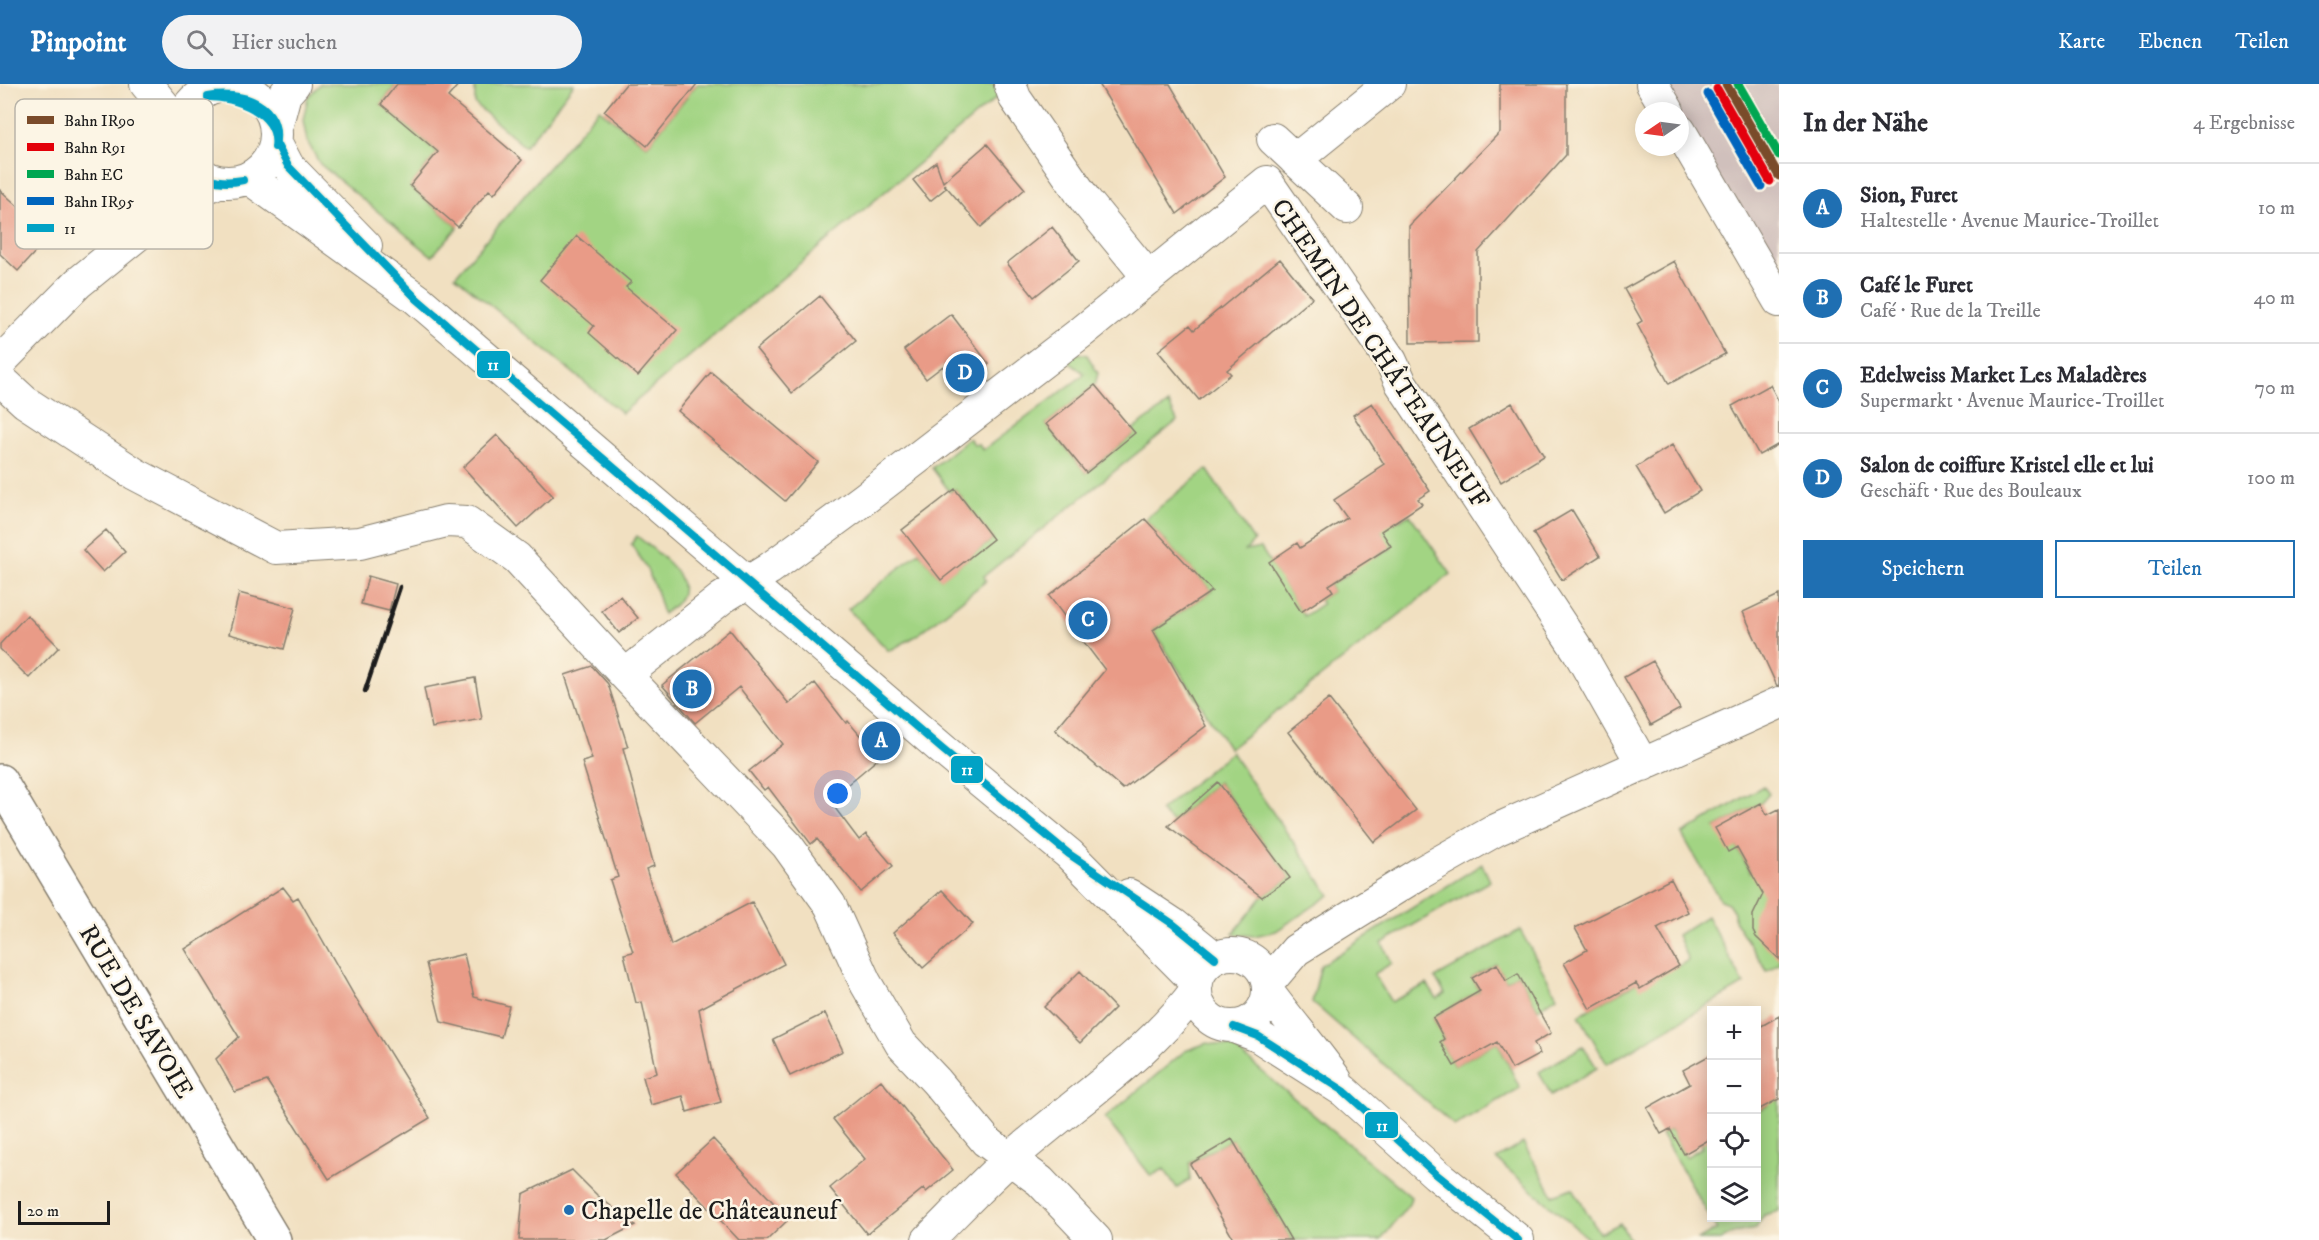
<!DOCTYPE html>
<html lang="de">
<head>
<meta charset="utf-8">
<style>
	body { margin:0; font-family:"IM FELL DW Pica",serif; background:#f2f2f3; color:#2b2b33 }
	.controls { position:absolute; right:18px; bottom:18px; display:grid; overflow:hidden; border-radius:0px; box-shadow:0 3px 15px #0003 }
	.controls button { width:54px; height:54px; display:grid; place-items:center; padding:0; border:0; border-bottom:2px solid #e1e1e2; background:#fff; color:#2b2b33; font:30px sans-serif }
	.compass { position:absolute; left:1635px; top:18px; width:54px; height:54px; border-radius:50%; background:#fff; box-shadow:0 3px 15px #0003; rotate:257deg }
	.scale { position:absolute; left:18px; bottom:15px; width:92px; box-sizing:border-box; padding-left:6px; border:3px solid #1c1c1c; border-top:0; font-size:16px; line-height:21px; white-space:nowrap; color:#1c1c1c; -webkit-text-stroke:4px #fcf5e5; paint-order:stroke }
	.you { position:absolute; left:838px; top:710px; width:21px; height:21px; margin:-15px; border:4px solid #fff; border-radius:50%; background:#1a73e8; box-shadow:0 0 0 9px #1a73e833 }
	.badge { display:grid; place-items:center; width:39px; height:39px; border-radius:50%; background:#1f6fb2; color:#fff; font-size:20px; font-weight:700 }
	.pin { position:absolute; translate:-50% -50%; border:3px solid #fff; box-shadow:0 2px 6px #0006 }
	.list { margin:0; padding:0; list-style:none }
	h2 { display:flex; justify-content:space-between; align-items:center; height:78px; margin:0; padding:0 24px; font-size:26px }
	h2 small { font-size:20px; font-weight:400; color:#7c7c81 }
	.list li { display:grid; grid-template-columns:39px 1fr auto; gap:18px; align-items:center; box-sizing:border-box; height:90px; padding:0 24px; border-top:2px solid #e1e1e2 }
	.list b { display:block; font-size:22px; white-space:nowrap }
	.list p { margin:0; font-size:20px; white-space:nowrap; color:#7c7c81 }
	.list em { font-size:20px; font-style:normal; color:#7c7c81 }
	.actions { display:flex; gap:12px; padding:18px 24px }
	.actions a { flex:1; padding:14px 0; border:2px solid #1f6fb2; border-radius:0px; text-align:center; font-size:21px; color:#1f6fb2 }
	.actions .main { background:#1f6fb2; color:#fff }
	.icon { flex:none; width:33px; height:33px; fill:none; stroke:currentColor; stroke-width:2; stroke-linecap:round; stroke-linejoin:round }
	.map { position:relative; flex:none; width:1779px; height:1156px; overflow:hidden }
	header { display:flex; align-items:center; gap:36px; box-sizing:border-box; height:84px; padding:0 30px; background:#1f6fb2; color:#fff }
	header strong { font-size:28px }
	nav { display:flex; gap:33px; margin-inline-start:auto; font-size:21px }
	.search { width:420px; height:54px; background:#f2f2f3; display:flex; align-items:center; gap:15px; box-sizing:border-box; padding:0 21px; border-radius:33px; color:#7c7c81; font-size:22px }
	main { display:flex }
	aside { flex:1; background:#fff }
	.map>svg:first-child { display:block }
</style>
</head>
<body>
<header>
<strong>Pinpoint</strong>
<div class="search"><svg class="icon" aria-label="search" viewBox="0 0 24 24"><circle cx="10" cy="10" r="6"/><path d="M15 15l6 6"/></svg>Hier suchen</div>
<nav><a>Karte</a><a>Ebenen</a><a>Teilen</a></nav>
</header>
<main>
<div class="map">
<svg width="1779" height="1156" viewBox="0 0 1779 1156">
	<rect width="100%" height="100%" fill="#fcf5e5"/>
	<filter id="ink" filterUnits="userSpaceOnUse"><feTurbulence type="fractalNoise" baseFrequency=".0167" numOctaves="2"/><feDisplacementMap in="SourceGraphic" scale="12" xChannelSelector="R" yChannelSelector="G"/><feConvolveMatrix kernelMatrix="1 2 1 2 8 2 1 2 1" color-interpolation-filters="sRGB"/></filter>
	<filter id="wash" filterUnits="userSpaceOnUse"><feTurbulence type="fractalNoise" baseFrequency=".008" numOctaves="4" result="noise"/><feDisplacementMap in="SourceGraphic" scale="24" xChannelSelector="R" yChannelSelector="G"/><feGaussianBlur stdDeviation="1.35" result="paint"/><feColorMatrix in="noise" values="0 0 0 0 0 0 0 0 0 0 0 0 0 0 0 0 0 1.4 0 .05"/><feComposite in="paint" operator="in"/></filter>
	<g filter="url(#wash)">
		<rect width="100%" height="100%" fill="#f1e0c1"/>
		<path fill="#d0c0bc" d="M 1652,0 L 1779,0 L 1779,217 Z"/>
		<path fill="#a2d483" stroke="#5f7850" stroke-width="1.5" d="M 320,0 L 397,0 L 381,20 L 438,68 L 410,103 L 458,143 L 432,172 L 320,80 L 307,57 L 303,36 L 308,13 Z
			M 475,0 L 574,0 L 525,63 L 475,20 Z
			M 697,0 L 996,0 L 1001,10 L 622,329 L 455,192 L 599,25 L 647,62 Z
			M 1078,269 L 1087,271 L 1098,289 L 1095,301 L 1046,340 L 1086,389 L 1134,350 L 1132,346 L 1169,320 L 1177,337 L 984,492 L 986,497 L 916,552 L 889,567 L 848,525 L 919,468 L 941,495 L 993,455 L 955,405 L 950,408 L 932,384 L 969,354 L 974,360 L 979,360 L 983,366 L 1085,290 L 1066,276 Z
			M 1207,385 L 1254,457 L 1245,467 L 1261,464 L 1304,532 L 1322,520 L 1319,516 L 1333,507 L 1329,501 L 1348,490 L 1372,469 L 1375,474 L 1391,464 L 1377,441 L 1388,433 L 1393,439 L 1410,431 L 1451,490 L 1229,665 L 1153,546 L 1212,507 L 1145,435 Z
			M 637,452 C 653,466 698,494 677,518 C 674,523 667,526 663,530 L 656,506 L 646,483 L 631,460 Z
			M 1231,668 L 1330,811 L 1276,847 L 1254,852 L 1233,850 L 1262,813 L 1290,794 L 1218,698 L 1172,738 L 1160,727 Z
			M 1763,702 L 1769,710 L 1761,719 L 1715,744 L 1737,763 L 1750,788 L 1768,778 L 1779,776 L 1779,879 L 1767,887 L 1734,836 L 1734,828 L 1728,819 L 1720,816 L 1682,750 Z
			M 1482,780 L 1490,797 L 1382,859 L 1392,879 L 1374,890 L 1391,918 L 1427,900 L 1437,915 L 1445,910 L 1435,894 L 1520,846 L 1557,912 L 1538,925 L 1518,890 L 1506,897 L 1496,880 L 1472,894 L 1480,907 L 1433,934 L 1444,955 L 1440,958 L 1454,982 L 1497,958 L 1520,1004 L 1455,1042 L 1312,918 L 1321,881 Z
			M 1707,832 L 1744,900 L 1607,980 L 1579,931 L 1636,899 L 1679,882 L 1688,876 L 1677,851 Z
			M 1207,959 L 1233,963 L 1411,1113 L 1409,1120 L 1381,1156 L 1291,1156 L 1232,1055 L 1190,1079 L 1190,1096 L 1177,1104 L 1164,1085 L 1151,1092 L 1105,1034 L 1185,967 Z
			M 1583,962 L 1597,984 L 1551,1011 L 1539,988 Z
			M 1779,1009 L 1779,1127 L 1764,1131 L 1755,1145 L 1733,1149 L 1720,1156 L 1698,1156 L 1717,1145 L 1661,1050 L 1670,1045 L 1686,1073 L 1703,1063 L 1701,1060 L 1711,1054 L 1712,1134 L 1756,1134 L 1757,1027 L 1768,1021 L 1766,1017 Z
			M 1523,1059 L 1553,1111 L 1573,1104 L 1599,1149 L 1620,1139 L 1630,1156 L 1590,1156 L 1496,1075 Z"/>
		<g id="blocks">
			<path fill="#e99b87" d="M 397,0 L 459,0 L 448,13 L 522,76 L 494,110 L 489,106 L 458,143 L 410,102 L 438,68 L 381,20 Z
				M 626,0 L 697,0 L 647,62 L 604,27 Z
				M 1099,0 L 1170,0 L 1225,93 L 1177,130 Z
				M 1500,0 L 1566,0 L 1566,71 L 1478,168 L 1478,258 L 1410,259 L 1409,142 L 1500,48 Z
				M 987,60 L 1025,105 L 981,143 L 944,100 L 946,104 L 930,117 L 913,96 L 936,78 L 943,98 Z
				M 0,106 L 32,135 L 27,140 L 45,157 L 18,187 L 0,170 Z
				M 1052,143 L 1079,177 L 1034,213 L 1007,179 Z
				M 577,152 L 631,198 L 626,203 L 677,246 L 638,292 L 589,249 L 594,242 L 540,196 Z
				M 1280,175 L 1312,214 L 1227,286 L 1231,290 L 1199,316 L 1158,267 L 1190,241 L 1194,246 Z
				M 1674,177 L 1725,270 L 1669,300 L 1637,240 L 1642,237 L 1624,205 Z
				M 820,212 L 856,257 L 792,309 L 756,265 Z
				M 951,230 L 989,280 L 958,303 L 943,282 L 926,295 L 904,266 Z
				M 711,288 L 818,378 L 785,417 L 678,327 Z
				M 1095,301 L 1135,349 L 1086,389 L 1046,340 Z
				M 1770,301 L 1779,318 L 1779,360 L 1759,371 L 1732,322 Z
				M 1372,319 L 1430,407 L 1418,415 L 1422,420 L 1381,447 L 1391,462 L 1329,501 L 1333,507 L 1301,528 L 1269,478 L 1297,459 L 1300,464 L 1347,434 L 1334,416 L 1376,388 L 1375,386 L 1384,380 L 1353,331 Z
				M 1512,319 L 1544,372 L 1501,398 L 1469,345 Z
				M 497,351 L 553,412 L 518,444 L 463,383 Z
				M 1672,361 L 1700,407 L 1664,429 L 1636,383 Z
				M 955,405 L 993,455 L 941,496 L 902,446 Z
				M 1572,426 L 1600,472 L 1562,496 L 1533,449 Z
				M 1145,435 L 1212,507 L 1153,546 L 1206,642 L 1123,705 L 1055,646 L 1105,586 L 1049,512 Z
				M 106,446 L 125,468 L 103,488 L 83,466 Z
				M 368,492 L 396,500 L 389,527 L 361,520 Z
				M 239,509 L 295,524 L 284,565 L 229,550 Z
				M 1779,511 L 1779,601 L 1777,602 L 1743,528 Z
				M 620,512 L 638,534 L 619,549 L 602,527 Z
				M 27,531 L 59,563 L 29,594 L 0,565 L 0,560 Z
				M 730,546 L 789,620 L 815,599 L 846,639 L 848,637 L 879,674 L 829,716 L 859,756 L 866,750 L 893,782 L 861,808 L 817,755 L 811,760 L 768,703 L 764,706 L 749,687 L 783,660 L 739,603 L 695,639 L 662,601 Z
				M 1653,577 L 1680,625 L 1651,641 L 1624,593 Z
				M 592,582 L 608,600 L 628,663 L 623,664 L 654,782 L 646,785 L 671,861 L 752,818 L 784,880 L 699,925 L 711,984 L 721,1018 L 687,1028 L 683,1012 L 651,1021 L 643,993 L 657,989 L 642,918 L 636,919 L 624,870 L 633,868 L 610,796 L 618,793 L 582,678 L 592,675 L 565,591 Z
				M 475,594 L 482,635 L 432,644 L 424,604 Z
				M 1329,615 L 1416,726 L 1374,758 L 1288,648 Z
				M 1218,698 L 1290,794 L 1262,813 L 1168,742 Z
				M 1761,719 L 1767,731 L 1779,725 L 1779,875 L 1756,853 L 1753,847 L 1753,831 L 1763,810 L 1737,763 L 1728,768 L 1715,744 Z
				M 1671,795 L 1688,828 L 1657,844 L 1679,882 L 1640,905 L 1636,899 L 1590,925 L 1564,879 L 1587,866 L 1575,844 Z
				M 283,803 L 293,816 L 298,813 L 355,913 L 430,1034 L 329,1095 L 267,997 L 235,1008 L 216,975 L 239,953 L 185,865 Z
				M 942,806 L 973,840 L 923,884 L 893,849 Z
				M 464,870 L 474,913 L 509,922 L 501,953 L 441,938 L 426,879 Z
				M 1497,880 L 1506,897 L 1518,890 L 1551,949 L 1534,959 L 1540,970 L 1512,985 L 1497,958 L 1454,982 L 1440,958 L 1444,955 L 1433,934 L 1480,907 L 1472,894 Z
				M 1080,887 L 1115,924 L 1080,959 L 1044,923 Z
				M 825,929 L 843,967 L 790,992 L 773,955 Z
				M 1779,932 L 1779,1015 L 1756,1027 L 1756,945 Z
				M 1712,970 L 1712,1054 L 1684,1070 L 1670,1045 L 1661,1050 L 1647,1024 L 1690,1000 L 1683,986 Z
				M 881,996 L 953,1086 L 926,1108 L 924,1104 L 867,1150 L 830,1104 L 865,1075 L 833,1035 Z
				M 713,1055 L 789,1135 L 767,1156 L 739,1156 L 676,1089 Z
				M 1232,1055 L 1291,1156 L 1234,1156 L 1190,1080 Z
				M 572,1086 L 597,1111 L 635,1141 L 606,1156 L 519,1156 L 523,1110 Z"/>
		</g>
	</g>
	<g filter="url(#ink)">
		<use href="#blocks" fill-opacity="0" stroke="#867e6e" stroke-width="1.5"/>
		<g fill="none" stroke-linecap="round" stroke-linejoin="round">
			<defs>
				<path id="minor" d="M 146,0 L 180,41
					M 1010,0 L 1015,14 L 1086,117 L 1149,194
					M 1652,0 L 1668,27
					M180 50a48 48 0 1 1 96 0a48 48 0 1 1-96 0Z
					M 276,44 L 285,10 L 294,0
					M 1680,47 L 1779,217
					M 1273,55 L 1347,124
					M 276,59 L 288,82 L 366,162
					M 1295,76 L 1389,0
					M 249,94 L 417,215 L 942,665 L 1069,770 L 1197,899
					M 114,154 L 149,109 L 179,56
					M 0,278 L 78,199 L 167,127 L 193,109 L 218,98
					M 0,295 L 25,318 L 135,390 L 276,464 L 360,459 L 446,437 L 467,438 L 517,474 L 625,591
					M 1129,811 L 1173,840 L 1215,874
					M1196 906a36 36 0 1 1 72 0a36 36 0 1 1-72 0Z
					M 1268,899 L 1296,866 L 1420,789 L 1496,746 L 1779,619
					M 1268,908 C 1290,938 1315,966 1336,996
					M 1234,943 L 1258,952 L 1344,1007 L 1436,1090 L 1518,1156
					M 928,1156 C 955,1129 981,1101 1010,1075 C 1071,1020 1146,974 1196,906
					M 1096,1156 L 1040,1097 L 986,1057 L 936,997 L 901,960 L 865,898 L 830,821 L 787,761 L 625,591 L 722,514 L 769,485 L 864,415 L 1083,247 L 1267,98 L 1391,277 L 1401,299 L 1579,568 L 1643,681"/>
				<path id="primary" d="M 0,697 L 274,1156"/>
			</defs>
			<use href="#minor" stroke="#867e6e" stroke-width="34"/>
			<use href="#primary" stroke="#867e6e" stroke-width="36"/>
			<use href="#minor" stroke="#fff" stroke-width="32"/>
			<use href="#primary" stroke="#fff" stroke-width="33"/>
			<path stroke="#1c1c1c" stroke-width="4.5" d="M 365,607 L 400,503"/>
			<defs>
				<path id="bus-1" d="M 208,13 C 242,7 284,20 275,63
					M 208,13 C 234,12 280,29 275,63
					M 276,59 L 288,82 L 417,215 L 942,665 L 1069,770 L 1173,840 L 1215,874
					M 196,86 C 210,98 225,99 243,96
					M 196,86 C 209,99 226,100 243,96
					M 1234,943 L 1258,952 L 1344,1007 L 1436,1090 L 1518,1156"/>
			</defs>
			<use href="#bus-1" stroke="#fcf5e5" stroke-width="12"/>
			<use href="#bus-1" stroke="#01a2c5" stroke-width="8"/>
			<defs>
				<path id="rail-1" d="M 1726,0 L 1779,92"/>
				<path id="rail-2" d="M 1717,5 L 1770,97"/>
				<path id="rail-3" d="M 1738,0 L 1779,71"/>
				<path id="rail-4" d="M 1708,10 L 1761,102"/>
			</defs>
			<use href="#rail-1" stroke="#fcf5e5" stroke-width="14"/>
			<use href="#rail-2" stroke="#fcf5e5" stroke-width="14"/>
			<use href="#rail-3" stroke="#fcf5e5" stroke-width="14"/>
			<use href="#rail-4" stroke="#fcf5e5" stroke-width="14"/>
			<use href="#rail-1" stroke="#7a4b2a" stroke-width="9"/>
			<use href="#rail-2" stroke="#e30009" stroke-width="9"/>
			<use href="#rail-3" stroke="#00a651" stroke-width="9"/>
			<use href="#rail-4" stroke="#0065bd" stroke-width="9"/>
		</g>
	</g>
	<circle fill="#1f6fb2" stroke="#fcf5e5" stroke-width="2" cx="569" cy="1126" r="6"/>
	<g text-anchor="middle" stroke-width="5" stroke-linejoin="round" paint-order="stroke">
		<g font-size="26" fill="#1c1c1c" stroke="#fcf5e5">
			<text transform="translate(1381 269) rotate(56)" y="9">CHEMIN DE CHÂTEAUNEUF</text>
			<text transform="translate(137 927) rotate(59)" y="9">RUE DE SAVOIE</text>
		</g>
		<g font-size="26" fill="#1c1c1c" stroke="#fcf5e5" text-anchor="start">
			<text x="581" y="1135">Chapelle de Châteauneuf</text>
		</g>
	</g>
	<rect x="15" y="15" width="198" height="150" rx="9" fill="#fcf5e5" stroke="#b9b4a9" stroke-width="1.5"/>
	<rect x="27" y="32" width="27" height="8" fill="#7a4b2a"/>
	<rect x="27" y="59" width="27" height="8" fill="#e30009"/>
	<rect x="27" y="86" width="27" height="8" fill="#00a651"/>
	<rect x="27" y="113" width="27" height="8" fill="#0065bd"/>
	<rect x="27" y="140" width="27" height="8" fill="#01a2c5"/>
	<g font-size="16" fill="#1c1c1c">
		<text x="64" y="42">Bahn IR90</text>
		<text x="64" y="69">Bahn R91</text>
		<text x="64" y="96">Bahn EC</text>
		<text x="64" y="123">Bahn IR95</text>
		<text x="64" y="150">11</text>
	</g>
	<g stroke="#fcf5e5" stroke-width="2">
		<rect x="476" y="266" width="35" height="29" rx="6" fill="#01a2c5"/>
		<rect x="950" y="671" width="34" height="29" rx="6" fill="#01a2c5"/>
		<rect x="1364" y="1027" width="35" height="28" rx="6" fill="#01a2c5"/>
	</g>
	<g font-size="16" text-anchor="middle" font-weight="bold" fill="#fff">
		<text x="493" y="286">11</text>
		<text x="967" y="691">11</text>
		<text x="1382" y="1047">11</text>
	</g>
</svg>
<div class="controls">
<button>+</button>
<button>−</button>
<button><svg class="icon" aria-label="locate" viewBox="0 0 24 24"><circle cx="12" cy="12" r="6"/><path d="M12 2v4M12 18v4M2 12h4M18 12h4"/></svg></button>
<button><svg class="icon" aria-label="layers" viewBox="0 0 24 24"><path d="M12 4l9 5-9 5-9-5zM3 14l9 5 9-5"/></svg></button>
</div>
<svg class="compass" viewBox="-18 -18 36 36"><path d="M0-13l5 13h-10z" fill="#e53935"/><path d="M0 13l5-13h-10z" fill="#7c7c81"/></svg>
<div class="scale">20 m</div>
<div class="you"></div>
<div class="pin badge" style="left:881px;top:657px">A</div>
<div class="pin badge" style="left:692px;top:605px">B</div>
<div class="pin badge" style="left:1088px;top:536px">C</div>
<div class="pin badge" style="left:965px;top:289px">D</div>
</div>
<aside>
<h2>In der Nähe<small>4 Ergebnisse</small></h2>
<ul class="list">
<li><span class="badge">A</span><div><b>Sion, Furet</b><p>Haltestelle · Avenue Maurice-Troillet</p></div><em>10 m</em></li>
<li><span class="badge">B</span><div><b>Café le Furet</b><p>Café · Rue de la Treille</p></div><em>40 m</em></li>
<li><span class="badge">C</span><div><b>Edelweiss Market Les Maladères</b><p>Supermarkt · Avenue Maurice-Troillet</p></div><em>70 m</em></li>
<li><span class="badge">D</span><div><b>Salon de coiffure Kristel elle et lui</b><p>Geschäft · Rue des Bouleaux</p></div><em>100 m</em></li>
</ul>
<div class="actions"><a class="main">Speichern</a><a>Teilen</a></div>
</aside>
</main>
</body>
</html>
